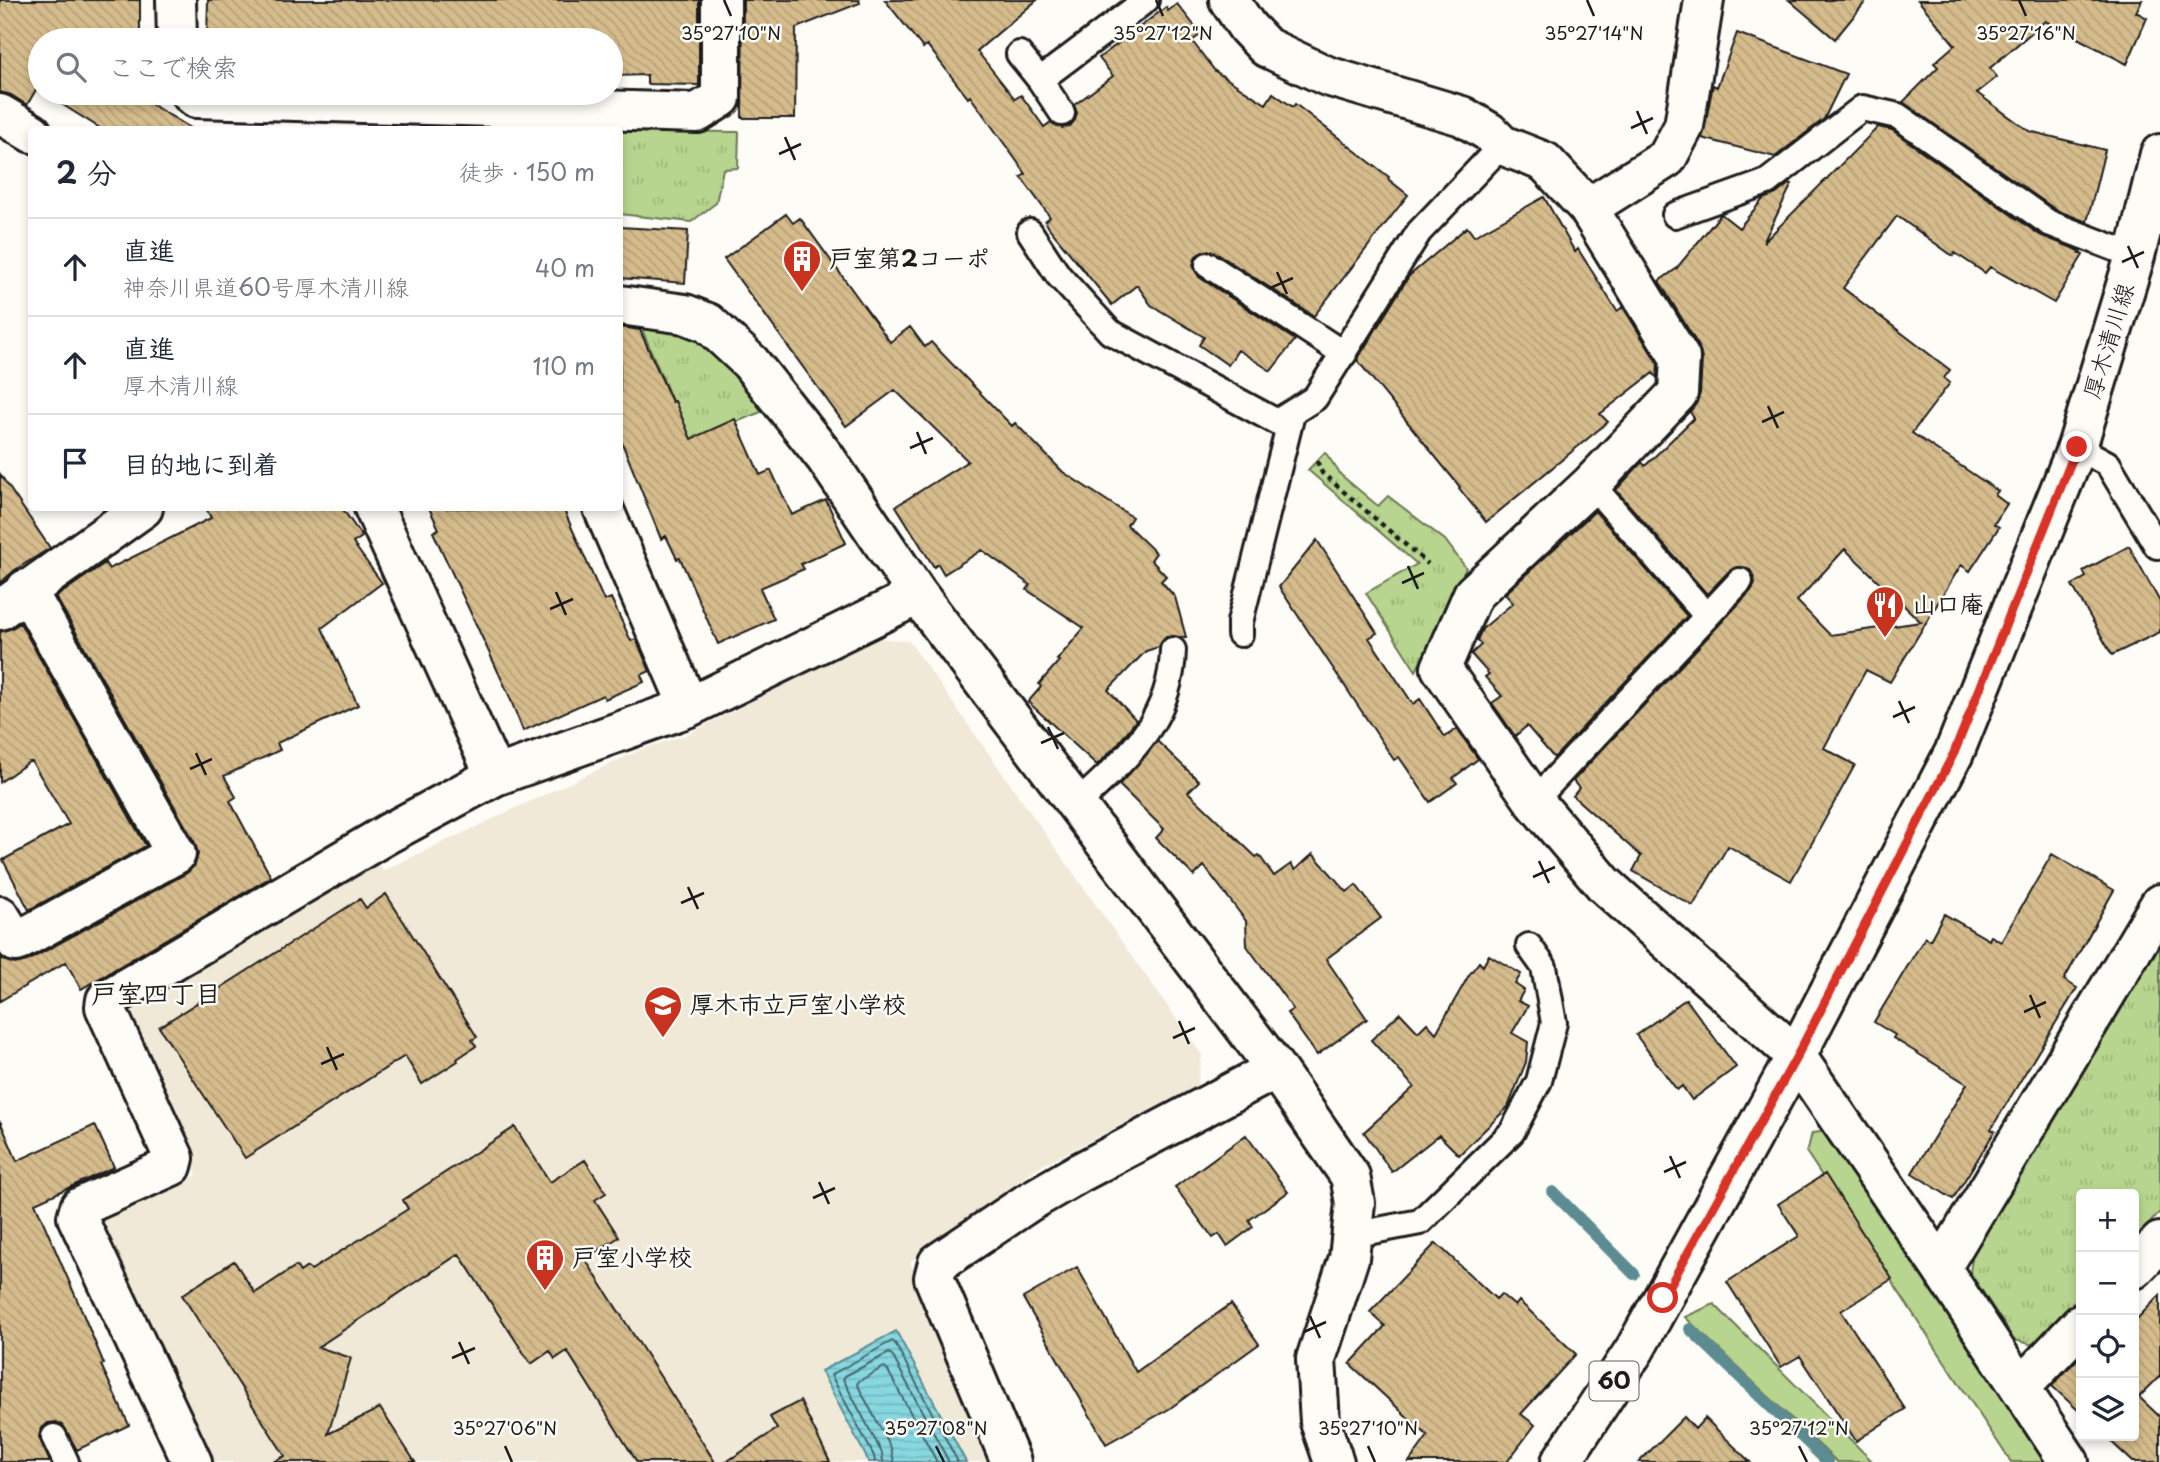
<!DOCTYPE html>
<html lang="ja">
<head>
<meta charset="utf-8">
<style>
	body { margin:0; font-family:"Playpen Sans","Klee One",sans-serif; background:#f2f2f3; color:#1f2937 }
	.controls { position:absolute; right:21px; bottom:21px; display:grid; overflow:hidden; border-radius:7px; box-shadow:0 4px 10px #0003 }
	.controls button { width:63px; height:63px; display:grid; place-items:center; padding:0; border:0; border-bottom:2px solid #e0e1e3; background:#fff; color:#1f2937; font:35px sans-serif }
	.stop { position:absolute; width:21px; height:21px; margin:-16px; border:5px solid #d93025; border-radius:50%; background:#fff }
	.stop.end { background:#d93025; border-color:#fff; box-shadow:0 2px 7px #0008 }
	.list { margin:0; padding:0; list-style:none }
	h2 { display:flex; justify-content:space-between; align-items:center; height:91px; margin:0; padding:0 28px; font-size:30px }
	h2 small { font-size:23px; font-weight:400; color:#747a83 }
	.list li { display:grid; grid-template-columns:46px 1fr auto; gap:21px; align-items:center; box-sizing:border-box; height:98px; padding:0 28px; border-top:2px solid #e0e1e3 }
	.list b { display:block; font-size:26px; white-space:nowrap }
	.list p { margin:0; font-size:23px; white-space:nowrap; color:#747a83 }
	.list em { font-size:23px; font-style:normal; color:#747a83 }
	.icon { flex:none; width:38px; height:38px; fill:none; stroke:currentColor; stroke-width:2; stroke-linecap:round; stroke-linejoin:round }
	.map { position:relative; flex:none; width:2160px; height:1462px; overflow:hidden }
	.search { position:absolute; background:#fff; box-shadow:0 4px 10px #0003; left:28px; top:28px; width:595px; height:77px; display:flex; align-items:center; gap:18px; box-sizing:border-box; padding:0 24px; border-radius:38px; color:#747a83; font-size:26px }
	.panel { position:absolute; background:#fff; box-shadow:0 4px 10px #0003; left:28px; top:126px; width:595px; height:385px; border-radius:7px }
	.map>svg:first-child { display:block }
</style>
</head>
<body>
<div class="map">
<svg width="2160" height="1462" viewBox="0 0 2160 1462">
	<defs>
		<pattern id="park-tufts" width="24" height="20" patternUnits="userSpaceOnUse" patternTransform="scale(1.75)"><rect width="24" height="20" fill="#b7d58e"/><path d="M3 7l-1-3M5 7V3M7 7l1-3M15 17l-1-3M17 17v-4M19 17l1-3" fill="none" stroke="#9db67a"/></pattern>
		<pattern id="water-rules" width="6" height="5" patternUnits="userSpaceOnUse" patternTransform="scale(1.75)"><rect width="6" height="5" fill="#87d7e0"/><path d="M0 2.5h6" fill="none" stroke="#74b8c0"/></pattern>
		<pattern id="building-back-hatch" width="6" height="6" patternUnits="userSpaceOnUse" patternTransform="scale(1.75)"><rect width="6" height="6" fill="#d6bc8c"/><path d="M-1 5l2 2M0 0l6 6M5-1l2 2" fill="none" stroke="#b7a178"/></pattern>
	</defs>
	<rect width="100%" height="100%" fill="#fdfcf7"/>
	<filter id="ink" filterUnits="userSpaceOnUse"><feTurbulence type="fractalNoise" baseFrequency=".0143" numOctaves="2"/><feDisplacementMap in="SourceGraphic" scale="14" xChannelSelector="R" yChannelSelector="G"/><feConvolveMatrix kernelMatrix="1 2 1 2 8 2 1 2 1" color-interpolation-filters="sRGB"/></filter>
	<g filter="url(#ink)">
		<path fill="#f1e9d7" d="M 877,638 L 909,641 L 1202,1055 L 1197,1086 L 1035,1169 L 910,1262 L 1009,1462 L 208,1462 L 95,1236 L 103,1219 L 197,1175 L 128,1024 L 132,1004 L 378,865 L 384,870 L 642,749 L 686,735 Z"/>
		<path fill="#b7d58e" stroke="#6a7855" stroke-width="2" d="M 1830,1131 L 2049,1462 L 2011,1462 L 1807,1153 L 1812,1133 Z
			M 1714,1304 L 1873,1462 L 1837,1462 L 1685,1317 Z"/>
		<path fill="url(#park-tufts)" stroke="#6a7855" stroke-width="2" d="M 620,131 L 739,132 L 738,168 L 723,169 L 716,203 L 691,222 L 620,214 Z
			M 641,327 L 698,333 L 733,365 L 766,410 L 689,441 Z
			M 1325,452 L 1341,475 L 1378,506 L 1388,496 L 1445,540 L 1466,568 L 1416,671 L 1366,593 L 1417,564 L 1308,470 Z
			M 2160,939 L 2160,1212 L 2134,1240 L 2134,1194 L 2081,1194 L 2081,1295 L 2033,1345 L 2014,1340 L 1970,1272 L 1973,1251 Z"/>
		<path fill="url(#water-rules)" stroke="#5c8c92" stroke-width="2" d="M 896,1331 L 966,1462 L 869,1462 L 821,1371 Z"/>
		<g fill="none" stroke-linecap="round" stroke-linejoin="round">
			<path stroke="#47676a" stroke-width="2" d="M 875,1462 L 874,1456 L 831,1375 L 892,1341 L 895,1343 L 958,1462
				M 883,1462 L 882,1453 L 843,1379 L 845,1376 L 889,1353 L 892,1355 L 949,1462
				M 894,1462 L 891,1448 L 857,1384 L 859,1381 L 884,1367 L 887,1369 L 937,1462"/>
			<path stroke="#5c8c92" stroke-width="12" d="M 1553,1192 L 1634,1274
				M 1690,1329 L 1828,1462"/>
		</g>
		<path fill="url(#building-back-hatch)" stroke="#1c1c1c" stroke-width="2" fill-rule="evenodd" d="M 0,0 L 140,0 L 140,40 L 40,40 L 40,91 L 37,88 L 27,105 L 11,95 L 0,92 Z
			M 208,0 L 699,0 L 699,85 L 647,84 L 647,75 L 611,76 L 611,40 L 207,40 Z
			M 743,0 L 859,0 L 860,3 L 796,28 L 795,118 L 742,118 Z
			M 885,0 L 1037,0 L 977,51 L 1015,99 L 1021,95 L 1044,127 L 1051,122 L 1062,128 L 1070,126 L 1075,120 L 1077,113 L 1074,105 L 1113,76 L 1099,58 L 1166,7 L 1168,11 L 1177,4 L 1201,34 L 1192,41 L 1215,71 L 1266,104 L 1273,93 L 1293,107 L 1295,104 L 1389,177 L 1388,179 L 1408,195 L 1314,316 L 1216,253 L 1208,250 L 1196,256 L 1193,265 L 1199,277 L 1295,340 L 1271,371 L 1238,350 L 1228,365 L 1199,345 L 1204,337 L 1151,305 L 1137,285 L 1112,305 L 1049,228 L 1045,221 L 1050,217 L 1021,177 L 1026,174 L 970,96 L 968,98 L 927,45 L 923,48 Z
			M 1789,0 L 1867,0 L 1835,39 Z
			M 1918,0 L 2142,0 L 2136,12 L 2147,18 L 2127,64 L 2045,21 L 1990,68 L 1997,77 L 1977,93 L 2029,131 L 2105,150 L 2087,222 L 2056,210 L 1903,102 L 1938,67 L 1934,63 L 1955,45 Z
			M 1737,33 L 1846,74 L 1824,119 L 1775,157 L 1702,138 L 1713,85 L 1717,87 Z
			M 44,93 L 137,93 L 136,95 L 194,130 L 103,130 Z
			M 1878,127 L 1892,130 L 2040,235 L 2080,251 L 2079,253 L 2083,255 L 2054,303 L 1990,267 L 1985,273 L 1955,253 L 1953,256 L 1897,216 L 1843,288 L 1950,370 L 1944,378 L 1950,383 L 1912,433 L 1998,491 L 1995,495 L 2007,504 L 1994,524 L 1999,527 L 1970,571 L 1961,565 L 1890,682 L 1866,670 L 1824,748 L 1855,765 L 1791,881 L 1728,846 L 1693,906 L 1633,871 L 1641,856 L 1573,796 L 1579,788 L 1573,781 L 1751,591 L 1755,584 L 1754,576 L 1750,570 L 1736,567 L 1729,571 L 1707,594 L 1616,490 L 1642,462 L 1645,466 L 1694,418 L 1690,412 L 1700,394 L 1702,359 L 1699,347 L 1659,281 L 1676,269 L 1721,214 L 1739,228 L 1763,199 L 1776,194 L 1790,183 L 1792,184 L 1763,243 ZM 1845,549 L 1921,622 L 1830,635 L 1797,601 Z
			M 1544,197 L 1575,252 L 1578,249 L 1617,311 L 1623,307 L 1658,364 L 1657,378 L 1653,373 L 1600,414 L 1608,422 L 1486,522 L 1459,488 L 1460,487 L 1357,360 L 1409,276 L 1467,227 L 1474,236 Z
			M 786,214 L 793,223 L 800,218 L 890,342 L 910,327 L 925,347 L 931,342 L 1012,426 L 1015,423 L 1063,472 L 1132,517 L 1127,525 L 1156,553 L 1151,560 L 1166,576 L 1161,581 L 1175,597 L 1186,637 L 1166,637 L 1159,647 L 1146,651 L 1108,690 L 1136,720 L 1117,745 L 1097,765 L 1028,702 L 1041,687 L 1039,684 L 1059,661 L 1057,660 L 1084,628 L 1027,590 L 1030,585 L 982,550 L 944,574 L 938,564 L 934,567 L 896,506 L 968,461 L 895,390 L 846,426 L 724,259 Z
			M 620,227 L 688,231 L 685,283 L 620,278 Z
			M 620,327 L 640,330 L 672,402 L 675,401 L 691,439 L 735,419 L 760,475 L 771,470 L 792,515 L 826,500 L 846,543 L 801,564 L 804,569 L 760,588 L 774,619 L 718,644 L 680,558 L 677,559 L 666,536 L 661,539 L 620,438 Z
			M 0,474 L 50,548 L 15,570 L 0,583 Z
			M 206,508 L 342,508 L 362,537 L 353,543 L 382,583 L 322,628 L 358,705 L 277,743 L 280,750 L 224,776 L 236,797 L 230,801 L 271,877 L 81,989 L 66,962 L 0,1001 L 0,957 L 6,961 L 15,964 L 27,961 L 187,873 L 195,865 L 198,854 L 195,843 L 56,597 L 105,563 L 109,569 L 211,518 Z
			M 429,508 L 563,508 L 604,601 L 611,598 L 631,641 L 636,639 L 650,671 L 641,675 L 644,682 L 605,699 L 603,695 L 523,731 L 508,693 L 433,532 L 439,529 Z
			M 1595,511 L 1687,616 L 1554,758 L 1527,726 L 1515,736 L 1492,703 L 1502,696 L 1485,677 L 1489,674 L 1471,654 L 1481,645 L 1477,640 L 1482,629 L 1513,603 L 1505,594 Z
			M 1317,540 L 1377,633 L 1369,638 L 1413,704 L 1420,699 L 1445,737 L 1457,729 L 1478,759 L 1453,778 L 1457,783 L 1430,802 L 1399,757 L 1394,760 L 1279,587 Z
			M 2129,546 L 2160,602 L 2160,632 L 2112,655 L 2072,585 L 2086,577 L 2083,571 Z
			M 20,623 L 146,846 L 29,910 L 3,860 L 69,824 L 32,762 L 29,762 L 0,782 L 0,632 L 12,628 Z
			M 1157,741 L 1199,781 L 1188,792 L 1256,857 L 1259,855 L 1274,876 L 1291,864 L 1295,870 L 1313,854 L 1347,892 L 1356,885 L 1381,918 L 1326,959 L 1367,1019 L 1317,1055 L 1287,1013 L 1293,1009 L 1247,946 L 1246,921 L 1204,866 L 1194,876 L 1156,838 L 1164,829 L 1119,785 Z
			M 2052,854 L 2114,890 L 2064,980 L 2077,988 L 1991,1129 L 1995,1131 L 1953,1199 L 1912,1173 L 1967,1084 L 1893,1038 L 1895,1035 L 1874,1022 L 1925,937 L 1930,940 L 1944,914 L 1989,940 L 1991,936 L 2001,942 Z
			M 386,894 L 477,1037 L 472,1040 L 476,1046 L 457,1059 L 458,1061 L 422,1084 L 405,1056 L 245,1158 L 159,1027 L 360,899 L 366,908 Z
			M 1489,955 L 1521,974 L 1515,984 L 1524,990 L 1518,1001 L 1528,1006 L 1512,1033 L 1528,1042 L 1526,1062 L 1508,1107 L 1459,1155 L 1439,1135 L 1392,1172 L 1364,1132 L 1414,1087 L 1371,1040 L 1400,1013 L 1418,1032 L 1427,1023 L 1436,1033 L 1469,975 L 1479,962 L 1483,966 Z
			M 1686,999 L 1736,1067 L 1692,1100 L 1682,1086 L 1677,1090 L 1636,1035 Z
			M 0,1121 L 17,1161 L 95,1125 L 114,1167 L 35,1203 L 78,1302 L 104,1364 L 101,1365 L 129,1425 L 77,1450 L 63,1425 L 56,1422 L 48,1423 L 41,1429 L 39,1437 L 50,1462 L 0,1462 Z
			M 515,1127 L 550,1182 L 585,1160 L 606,1193 L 595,1200 L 619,1237 L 585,1259 L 715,1462 L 637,1462 L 567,1351 L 555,1359 L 550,1351 L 531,1364 L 459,1254 L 318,1347 L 351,1358 L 328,1434 L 380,1408 L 415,1462 L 273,1462 L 285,1456 L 182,1295 L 234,1261 L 255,1293 L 296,1266 L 300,1272 L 307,1267 L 311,1270 L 408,1209 L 403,1200 Z
			M 1246,1135 L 1288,1192 L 1249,1220 L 1253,1227 L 1227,1246 L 1219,1234 L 1213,1238 L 1175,1187 Z
			M 1825,1174 L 1892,1279 L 1841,1311 L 1905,1409 L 1856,1441 L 1800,1356 L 1781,1367 L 1727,1282 L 1799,1236 L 1778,1204 Z
			M 1436,1243 L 1496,1299 L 1501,1294 L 1515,1306 L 1519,1301 L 1576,1354 L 1521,1414 L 1535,1425 L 1507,1462 L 1409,1462 L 1428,1436 L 1350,1364 L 1385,1326 L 1370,1312 Z
			M 1077,1267 L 1136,1372 L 1231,1304 L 1259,1344 L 1169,1409 L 1106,1444 L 1023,1298 Z
			M 2160,1295 L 2160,1376 L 2139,1397 L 2160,1417 L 2160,1462 L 2133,1462 L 2105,1436 L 2134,1436 L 2134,1322 Z
			M 2081,1355 L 2081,1413 L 2052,1386 Z
			M 800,1401 L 830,1462 L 726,1462 L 777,1429 L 770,1417 Z
			M 1684,1417 L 1695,1429 L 1705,1418 L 1750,1462 L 1639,1462 Z"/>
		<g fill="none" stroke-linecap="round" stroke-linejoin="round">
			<defs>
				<path id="service" d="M 1019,54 L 1040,80
					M 1062,113 L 1040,80 L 1146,0
					M 1675,215 L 1767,182 L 1862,108 L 1898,116 L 2049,223 L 2135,256
					M 1030,232 L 1058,275 L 1110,332 L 1277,422 L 1315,398 L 1419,232 L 1502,145
					M 1208,265 L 1344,354
					M 2077,447 L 2108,464 L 2157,546 L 2160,545
					M 1591,484 L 1706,615
					M 1240,634 L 1240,622 L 1292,414
					M 1534,801 L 1740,581
					M 1076,805 C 1125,759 1171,723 1173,650
					M 1352,1235 L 1420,1222 L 1512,1132 L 1539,1081 L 1554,1023 L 1544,967 L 1529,946
					M 54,1437 L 66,1462"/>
				<path id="minor" d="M 176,0 L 177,40
					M 1229,0 L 1247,27 L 1266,47 L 1327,76 L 1462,116 L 1489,132 L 1502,145 L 1545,162 L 1588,208 L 1680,358 L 1678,393 L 1591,484 L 1473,594 L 1441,668 L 1534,801 L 1604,884 L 1796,1056 L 1941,1268 L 2069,1462
					M 190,93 L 196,98 L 697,113 L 721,98 L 721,0
					M 0,114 L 32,133
					M 1588,208 L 1667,158 L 1684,126 L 1704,0
					M 620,305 L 685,314 L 708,323 L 750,362 L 825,457 L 918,595 L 1276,1069 L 1350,1176 L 1355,1203 L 1349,1258 L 1316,1359 L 1320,1422 L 1334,1462
					M 374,508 L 495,776
					M 603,508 L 689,707
					M 0,610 L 143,508
					M 0,916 L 16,942 L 176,854 L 26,589
					M 1941,1268 L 2160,904
					M 2134,1269 L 2160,1242
					M 2021,1387 L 2081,1324
					M 192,1462 L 77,1217 L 80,1207 L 172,1166 L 174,1158 L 105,1007 L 106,1000 L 387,834 L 495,776 L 689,707 L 918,595
					M 1011,1462 L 934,1278 L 938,1263 L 1029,1202 L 1079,1173 L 1276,1069"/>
				<path id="primary" d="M 1561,1462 L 1635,1349 L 1796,1056 L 1954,753 L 2077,447 L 2135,256 L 2160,154"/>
			</defs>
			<use href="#service" stroke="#1c1c1c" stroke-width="30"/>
			<use href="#minor" stroke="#1c1c1c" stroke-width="44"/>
			<use href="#primary" stroke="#1c1c1c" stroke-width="44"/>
			<path stroke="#1c1c1c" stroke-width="4.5" stroke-dasharray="5 5" stroke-linecap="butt" d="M 1317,461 L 1322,473 L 1428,564"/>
			<use href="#service" stroke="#fdfcf7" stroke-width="24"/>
			<use href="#minor" stroke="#fdfcf7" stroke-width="38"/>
			<use href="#primary" stroke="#fdfcf7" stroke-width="38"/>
		</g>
	</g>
	<g fill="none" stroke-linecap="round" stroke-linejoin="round" filter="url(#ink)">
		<path stroke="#d93025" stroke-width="9" d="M 1663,1298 L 1797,1056 L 1954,753 L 2077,447"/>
	</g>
	<path fill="none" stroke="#1c1c1c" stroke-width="2.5" d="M 724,0 L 731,16M 1156,0 L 1163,16M 1587,0 L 1594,16M 2019,0 L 2026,16M 1637,111 L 1647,134M 1631,128 L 1653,118M 785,137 L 795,160M 779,154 L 801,144M 2128,246 L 2138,268M 2122,262 L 2144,252M 1277,272 L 1287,294M 1270,288 L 1293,278M 1768,406 L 1778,428M 1762,422 L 1784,412M 917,432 L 926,454M 910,448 L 933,438M 1408,566 L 1418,589M 1402,583 L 1424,573M 556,592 L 566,615M 550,609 L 573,599M 1899,701 L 1909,723M 1893,717 L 1915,707M 1048,727 L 1058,749M 1041,743 L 1064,733M 196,753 L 206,775M 190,769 L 212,759M 1539,861 L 1549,883M 1533,877 L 1555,867M 688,887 L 698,909M 681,903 L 704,893M 2030,995 L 2040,1018M 2024,1012 L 2046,1002M 1179,1021 L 1189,1044M 1173,1038 L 1195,1028M 327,1047 L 337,1070M 321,1064 L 344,1054M 1670,1156 L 1680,1178M 1664,1172 L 1686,1162M 819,1182 L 829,1204M 813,1198 L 835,1188M 1310,1316 L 1320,1338M 1304,1332 L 1326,1322M 459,1342 L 469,1364M 452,1358 L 475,1348M 505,1446 L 512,1462M 936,1446 L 944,1462M 1368,1446 L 1375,1462M 1799,1446 L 1807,1462"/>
	<defs>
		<symbol id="building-pin" viewBox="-11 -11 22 30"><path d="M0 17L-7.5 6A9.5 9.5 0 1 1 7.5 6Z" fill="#c8321e" stroke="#fdfcf7"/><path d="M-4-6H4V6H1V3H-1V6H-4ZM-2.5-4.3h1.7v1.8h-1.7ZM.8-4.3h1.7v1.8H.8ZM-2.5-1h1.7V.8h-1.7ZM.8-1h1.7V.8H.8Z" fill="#fff"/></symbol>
		<symbol id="restaurant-pin" viewBox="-11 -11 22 30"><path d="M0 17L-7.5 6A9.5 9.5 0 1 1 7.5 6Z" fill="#c8321e" stroke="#fdfcf7"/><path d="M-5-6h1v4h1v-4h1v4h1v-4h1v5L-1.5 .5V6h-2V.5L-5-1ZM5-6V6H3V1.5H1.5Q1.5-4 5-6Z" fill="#fff"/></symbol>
		<symbol id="school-pin" viewBox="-11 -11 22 30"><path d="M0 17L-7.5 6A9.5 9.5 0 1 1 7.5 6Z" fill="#c8321e" stroke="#fdfcf7"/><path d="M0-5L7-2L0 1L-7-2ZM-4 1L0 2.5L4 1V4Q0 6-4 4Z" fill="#fff"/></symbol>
	</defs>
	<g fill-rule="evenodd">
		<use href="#building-pin" x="780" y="237" width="44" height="60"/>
		<use href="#restaurant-pin" x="1863" y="583" width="44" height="60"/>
		<use href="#school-pin" x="641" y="983" width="44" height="60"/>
		<use href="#building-pin" x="523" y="1236" width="44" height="60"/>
	</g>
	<g text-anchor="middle" stroke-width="5" stroke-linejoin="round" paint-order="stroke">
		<rect fill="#fdfcf7" stroke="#605f5e" stroke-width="2" x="1589.5" y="1361.5" width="49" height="39" rx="5"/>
		<g font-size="23" font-weight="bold" fill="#1c1c1c">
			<text x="1614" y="1389">60</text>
		</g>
		<g font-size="24" font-weight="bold" fill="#1c1c1c" stroke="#fdfcf7" text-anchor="start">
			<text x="829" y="267">戸室第2コーポ</text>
			<text x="1912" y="613">山口庵</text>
			<text x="690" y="1013">厚木市立戸室小学校</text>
			<text x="572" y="1266">戸室小学校</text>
		</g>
		<g font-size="24" fill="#1c1c1c" stroke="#fdfcf7">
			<text transform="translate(2109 341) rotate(-73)" y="8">厚木清川線</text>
		</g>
		<g font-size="26" font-weight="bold" fill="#1c1c1c" stroke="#fdfcf7">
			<text x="156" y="1003">戸室四丁目</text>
		</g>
	</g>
	<g font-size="18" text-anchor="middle" fill="#1c1c1c" stroke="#fdfcf7" stroke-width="5" stroke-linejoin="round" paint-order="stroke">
		<text x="731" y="40">35°27'10"N</text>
		<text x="1163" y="40">35°27'12"N</text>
		<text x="1594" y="40">35°27'14"N</text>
		<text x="2026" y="40">35°27'16"N</text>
		<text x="505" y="1435">35°27'06"N</text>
		<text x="936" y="1435">35°27'08"N</text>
		<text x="1368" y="1435">35°27'10"N</text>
		<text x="1799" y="1435">35°27'12"N</text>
	</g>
</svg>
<div class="controls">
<button>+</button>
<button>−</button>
<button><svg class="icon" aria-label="locate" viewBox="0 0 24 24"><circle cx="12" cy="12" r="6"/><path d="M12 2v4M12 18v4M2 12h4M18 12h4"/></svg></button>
<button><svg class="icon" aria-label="layers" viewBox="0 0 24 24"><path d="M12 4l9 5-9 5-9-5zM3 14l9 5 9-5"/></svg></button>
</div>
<div class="stop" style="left:1663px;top:1298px"></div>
<div class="stop end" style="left:2077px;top:447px"></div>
<div class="search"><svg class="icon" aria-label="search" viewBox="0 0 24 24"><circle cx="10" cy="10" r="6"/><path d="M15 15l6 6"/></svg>ここで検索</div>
<section class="panel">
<h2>2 分<small>徒歩 · 150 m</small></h2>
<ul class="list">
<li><svg class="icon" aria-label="ahead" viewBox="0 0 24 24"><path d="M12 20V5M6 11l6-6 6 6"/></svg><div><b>直進</b><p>神奈川県道60号厚木清川線</p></div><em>40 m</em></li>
<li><svg class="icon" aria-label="ahead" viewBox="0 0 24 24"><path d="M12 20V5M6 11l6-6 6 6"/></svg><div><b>直進</b><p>厚木清川線</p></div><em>110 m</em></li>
<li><svg class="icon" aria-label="arrive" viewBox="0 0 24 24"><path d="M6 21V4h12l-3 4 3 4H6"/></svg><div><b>目的地に到着</b></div></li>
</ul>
</section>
</div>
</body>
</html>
